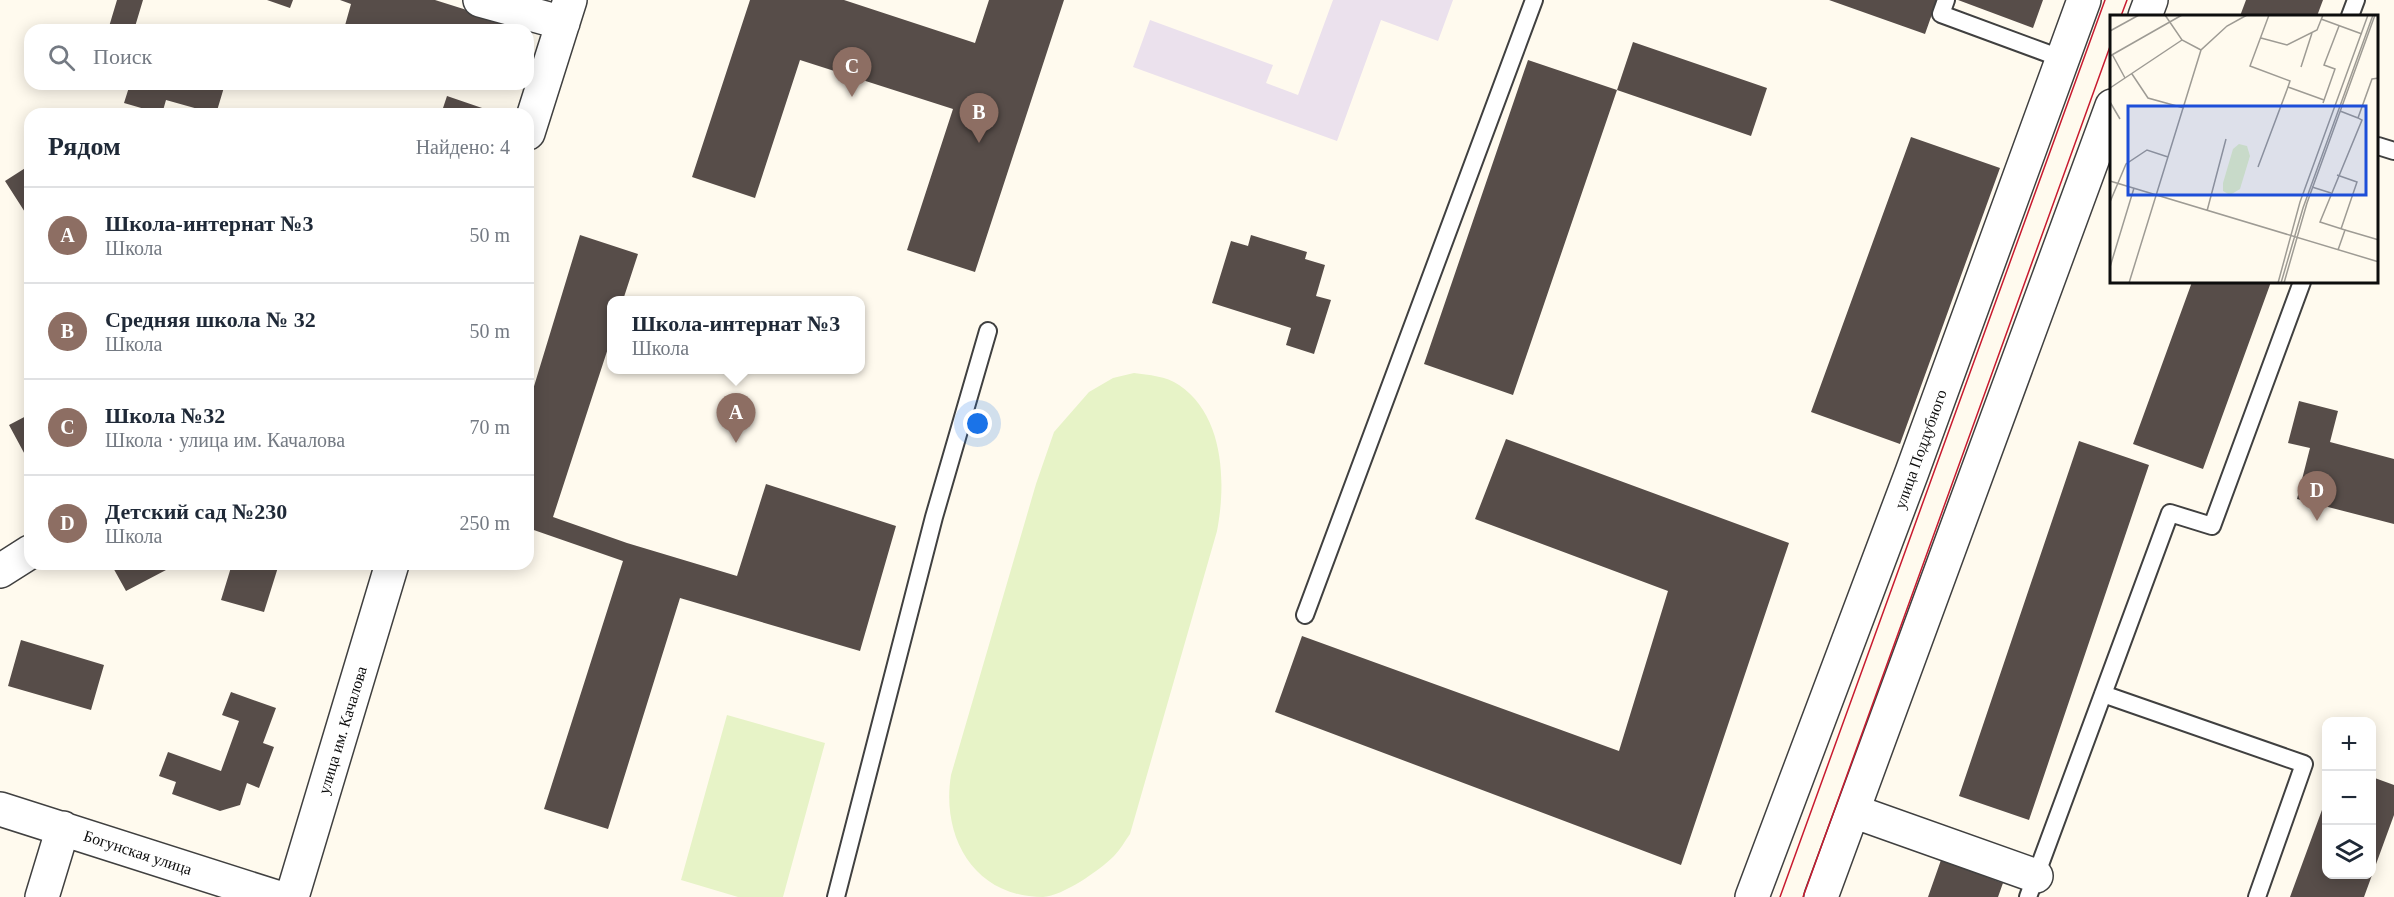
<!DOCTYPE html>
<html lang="ru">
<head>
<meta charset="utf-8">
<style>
	body { margin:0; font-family:"Times New Roman",serif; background:#f6f6f7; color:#1f2937 }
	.controls { position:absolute; right:18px; bottom:18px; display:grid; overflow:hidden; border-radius:12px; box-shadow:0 3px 15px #0003 }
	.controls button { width:54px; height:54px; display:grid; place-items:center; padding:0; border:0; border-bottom:2px solid #e0e1e3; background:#fff; color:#1f2937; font:30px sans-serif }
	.you { position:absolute; left:978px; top:424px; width:21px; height:21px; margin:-15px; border:4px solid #fff; border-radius:50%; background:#1a73e8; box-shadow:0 0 0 9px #1a73e833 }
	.badge { display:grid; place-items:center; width:39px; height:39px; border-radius:50%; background:#0f766e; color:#fff; font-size:20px; font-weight:700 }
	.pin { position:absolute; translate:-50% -50px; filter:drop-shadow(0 2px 3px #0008) }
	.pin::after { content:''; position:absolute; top:32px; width:21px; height:18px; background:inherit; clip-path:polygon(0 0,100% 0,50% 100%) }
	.popup { position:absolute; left:607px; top:296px; width:258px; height:78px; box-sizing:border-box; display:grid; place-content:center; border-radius:12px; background:#fff; filter:drop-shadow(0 2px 4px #0005); font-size:20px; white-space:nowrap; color:#747a83 }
	.popup b { font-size:22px; color:#1f2937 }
	.popup::after { content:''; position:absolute; left:50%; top:100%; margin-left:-12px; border:12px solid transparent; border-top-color:#fff }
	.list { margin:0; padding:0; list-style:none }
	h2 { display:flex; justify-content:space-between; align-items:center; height:78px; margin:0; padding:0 24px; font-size:26px }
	h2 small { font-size:20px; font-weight:400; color:#747a83 }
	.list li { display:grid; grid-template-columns:39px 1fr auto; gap:18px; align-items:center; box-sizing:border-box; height:96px; padding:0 24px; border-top:2px solid #e0e1e3 }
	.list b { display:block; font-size:22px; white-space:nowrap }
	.list p { margin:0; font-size:20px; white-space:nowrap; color:#747a83 }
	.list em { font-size:20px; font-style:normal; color:#747a83 }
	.icon { flex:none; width:33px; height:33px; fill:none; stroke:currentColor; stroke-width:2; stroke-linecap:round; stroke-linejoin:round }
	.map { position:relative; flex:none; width:2394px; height:897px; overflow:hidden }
	.search { position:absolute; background:#fff; box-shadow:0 3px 15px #0003; left:24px; top:24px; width:510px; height:66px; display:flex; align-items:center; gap:15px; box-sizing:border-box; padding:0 21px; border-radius:18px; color:#747a83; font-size:22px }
	.panel { position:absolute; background:#fff; box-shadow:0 3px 15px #0003; left:24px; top:108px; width:510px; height:462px; border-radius:18px }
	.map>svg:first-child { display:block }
</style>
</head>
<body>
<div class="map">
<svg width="2394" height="897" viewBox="0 0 2394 897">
	<rect width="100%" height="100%" fill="#fffaee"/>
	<path fill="#ebe1ed" d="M 1333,0 L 1453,0 L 1438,41 L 1381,20 L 1337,141 L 1133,67 L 1150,20 L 1273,65 L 1266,83 L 1298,95 Z"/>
	<path fill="#e7f3c7" d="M 1134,373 C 1149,375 1166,376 1179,385 C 1225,416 1226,484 1217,531 L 1130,834 C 1125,841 1120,850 1114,856 C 1100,870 1063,896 1043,897 C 973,897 941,836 951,775 L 1036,484 L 1054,432 L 1089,392 L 1113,378 Z
		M 727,715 L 825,743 L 783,897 L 738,897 L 681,880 Z"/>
	<path fill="#574d49" d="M 117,0 L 143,0 L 134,30 L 108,30 Z
		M 267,0 L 293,0 L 290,8 Z
		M 435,0 L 508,23 L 506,30 L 344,29 L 351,4 L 340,0 Z
		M 750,0 L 844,0 L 975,43 L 989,0 L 1064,0 L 975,272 L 907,250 L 953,109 L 800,60 L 755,198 L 692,177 Z
		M 1829,0 L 1937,0 L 1925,34 Z
		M 1958,0 L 2043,0 L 2033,28 Z
		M 2246,0 L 2323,0 L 2317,16 L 2240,16 Z
		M 1633,42 L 1767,88 L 1751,136 L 1617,90 Z
		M 1528,60 L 1617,90 L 1513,395 L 1424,364 Z
		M 130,84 L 225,84 L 216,114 L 166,100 L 162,114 L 124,103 Z
		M 447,96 L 485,109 L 484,114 L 441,114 Z
		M 1911,137 L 2000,168 L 1900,444 L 1811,412 Z
		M 30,165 L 30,220 L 5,181 Z
		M 580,235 L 638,254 L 623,300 L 612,300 L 612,336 L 553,517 L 627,543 L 737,576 L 766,484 L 896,526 L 860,651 L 680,598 L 608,829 L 544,809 L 623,561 L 528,528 L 528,406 Z
		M 1251,235 L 1307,252 L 1305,259 L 1325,265 L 1316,296 L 1331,300 L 1314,354 L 1286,345 L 1291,328 L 1212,303 L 1231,241 L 1248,246 Z
		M 2192,282 L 2271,282 L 2203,469 L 2133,444 Z
		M 2299,401 L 2338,411 L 2330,442 L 2394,459 L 2394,524 L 2297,499 L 2310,448 L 2288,443 Z
		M 30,414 L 30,464 L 9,425 Z
		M 1506,439 L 1789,543 L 1681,865 L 1275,712 L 1302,636 L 1619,751 L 1668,591 L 1475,519 Z
		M 2079,441 L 2149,465 L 2029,820 L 1959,796 Z
		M 111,564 L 163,564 L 166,570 L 126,591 Z
		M 232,564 L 279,564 L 264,612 L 221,600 Z
		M 21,640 L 104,665 L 91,710 L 8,686 Z
		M 231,692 L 276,708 L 263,743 L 274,747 L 259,788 L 247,783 L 240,805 L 220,811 L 172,794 L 176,782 L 159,776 L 168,752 L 221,771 L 239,721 L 222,715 Z
		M 2372,777 L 2394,785 L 2394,815 L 2364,897 L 2290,897 L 2326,799 L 2326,874 L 2372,874 Z
		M 1941,860 L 2003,883 L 1998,897 L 1928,897 Z"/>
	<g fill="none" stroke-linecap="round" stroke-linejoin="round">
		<defs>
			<path id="service" d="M 1946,0 L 1941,14 L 2063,59
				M 2350,16 L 2356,0
				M 2378,146 L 2394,151
				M 1305,615 L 1534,0
				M 2103,694 L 2304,764 L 2257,897
				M 836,897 L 934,517 L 988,331
				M 2028,897 L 2170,513 L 2212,526 L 2302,282"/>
			<path id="minor" d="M 480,0 L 563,23
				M 2145,16 L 2151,0
				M 528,133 L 570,0
				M 0,571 L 30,552
				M 0,809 L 276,897
				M 1853,811 L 2036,876
				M 42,897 L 63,828
				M 292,897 L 392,564
				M 1752,897 L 1912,472 L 2084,0
				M 1821,897 L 2112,106"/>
		</defs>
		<use href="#service" stroke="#404040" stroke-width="20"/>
		<use href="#minor" stroke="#404040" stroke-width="36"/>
		<use href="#service" stroke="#fff" stroke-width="16"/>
		<use href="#minor" stroke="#fff" stroke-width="33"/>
		<path stroke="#c81b30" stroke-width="1.5" d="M 2121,16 L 2127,0
			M 1780,897 L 2105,0
			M 1803,897 L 2112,41"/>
	</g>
	<g text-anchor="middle" stroke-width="6" stroke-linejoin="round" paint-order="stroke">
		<g font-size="16" fill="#0d0d0d" stroke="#fff">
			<text transform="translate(1920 449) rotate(-70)" y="6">улица Поддубного</text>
			<text transform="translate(342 730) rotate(-73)" y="6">улица им. Качалова</text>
			<text transform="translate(138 852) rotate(18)" y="6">Богунская улица</text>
		</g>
	</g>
	<g transform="translate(2110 15)">
		<rect width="268" height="268" fill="#fffaee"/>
		<path d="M 129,129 L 137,131 L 140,141 L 130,174 L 120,180 L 113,176 L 113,168 L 123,134 Z" fill="#e7f3c7"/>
		<path fill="none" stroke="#9e9b94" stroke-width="1.5" d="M 55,0 L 72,25 L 91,35M 159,0 L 140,51 L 180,66 L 178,72 L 214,85M 211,4 L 252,19M 0,16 L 29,0M 151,23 L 177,30 L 207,15 L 213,0M 2,39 L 15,63M 0,41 L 72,0M 191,52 L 202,18M 22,59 L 38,83 L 74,93M 0,73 L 72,25M 0,87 L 10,104M 213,88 L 225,54 L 214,50 L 229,11M 230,96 L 248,103M 148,152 L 178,72M 227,160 L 247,167 L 231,214M 0,166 L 269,247M 202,172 L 221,178M 0,187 L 16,149 L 37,135 L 58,142M 97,196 L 116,124M 235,215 L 269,225M 228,235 L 235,215 L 210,207 L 252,105 L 248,103 L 262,64 L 269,63M 0,252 L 24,173M 19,268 L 91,35 L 117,11 L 137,0M 168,268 L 190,187 L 258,0M 171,268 L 193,193 L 263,0M 174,268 L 197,188 L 265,0"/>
		<path fill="#1d4ed8" fill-opacity="0.15" stroke="#1d4ed8" stroke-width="3" d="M 18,91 L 256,91 L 256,180 L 18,180 Z"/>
		<rect width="268" height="268" fill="none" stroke="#0d0d0d" stroke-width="3"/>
	</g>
</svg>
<div class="controls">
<button>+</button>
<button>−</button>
<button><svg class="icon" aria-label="layers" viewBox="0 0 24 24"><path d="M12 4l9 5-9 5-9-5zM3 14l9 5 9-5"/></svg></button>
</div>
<div class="you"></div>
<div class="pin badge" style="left:736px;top:443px;background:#8d6e63">A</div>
<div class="popup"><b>Школа-интернат №3</b>Школа</div>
<div class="pin badge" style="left:979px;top:143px;background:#8d6e63">B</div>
<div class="pin badge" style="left:852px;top:97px;background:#8d6e63">C</div>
<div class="pin badge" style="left:2317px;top:521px;background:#8d6e63">D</div>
<div class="search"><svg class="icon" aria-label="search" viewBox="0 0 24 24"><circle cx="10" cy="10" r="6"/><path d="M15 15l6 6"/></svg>Поиск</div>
<section class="panel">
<h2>Рядом<small>Найдено: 4</small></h2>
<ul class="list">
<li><span class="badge" style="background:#8d6e63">A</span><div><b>Школа-интернат №3</b><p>Школа</p></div><em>50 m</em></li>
<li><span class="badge" style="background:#8d6e63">B</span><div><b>Средняя школа № 32</b><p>Школа</p></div><em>50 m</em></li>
<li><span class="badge" style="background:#8d6e63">C</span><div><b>Школа №32</b><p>Школа · улица им. Качалова</p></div><em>70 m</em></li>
<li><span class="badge" style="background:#8d6e63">D</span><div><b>Детский сад №230</b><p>Школа</p></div><em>250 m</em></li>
</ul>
</section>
</div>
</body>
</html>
